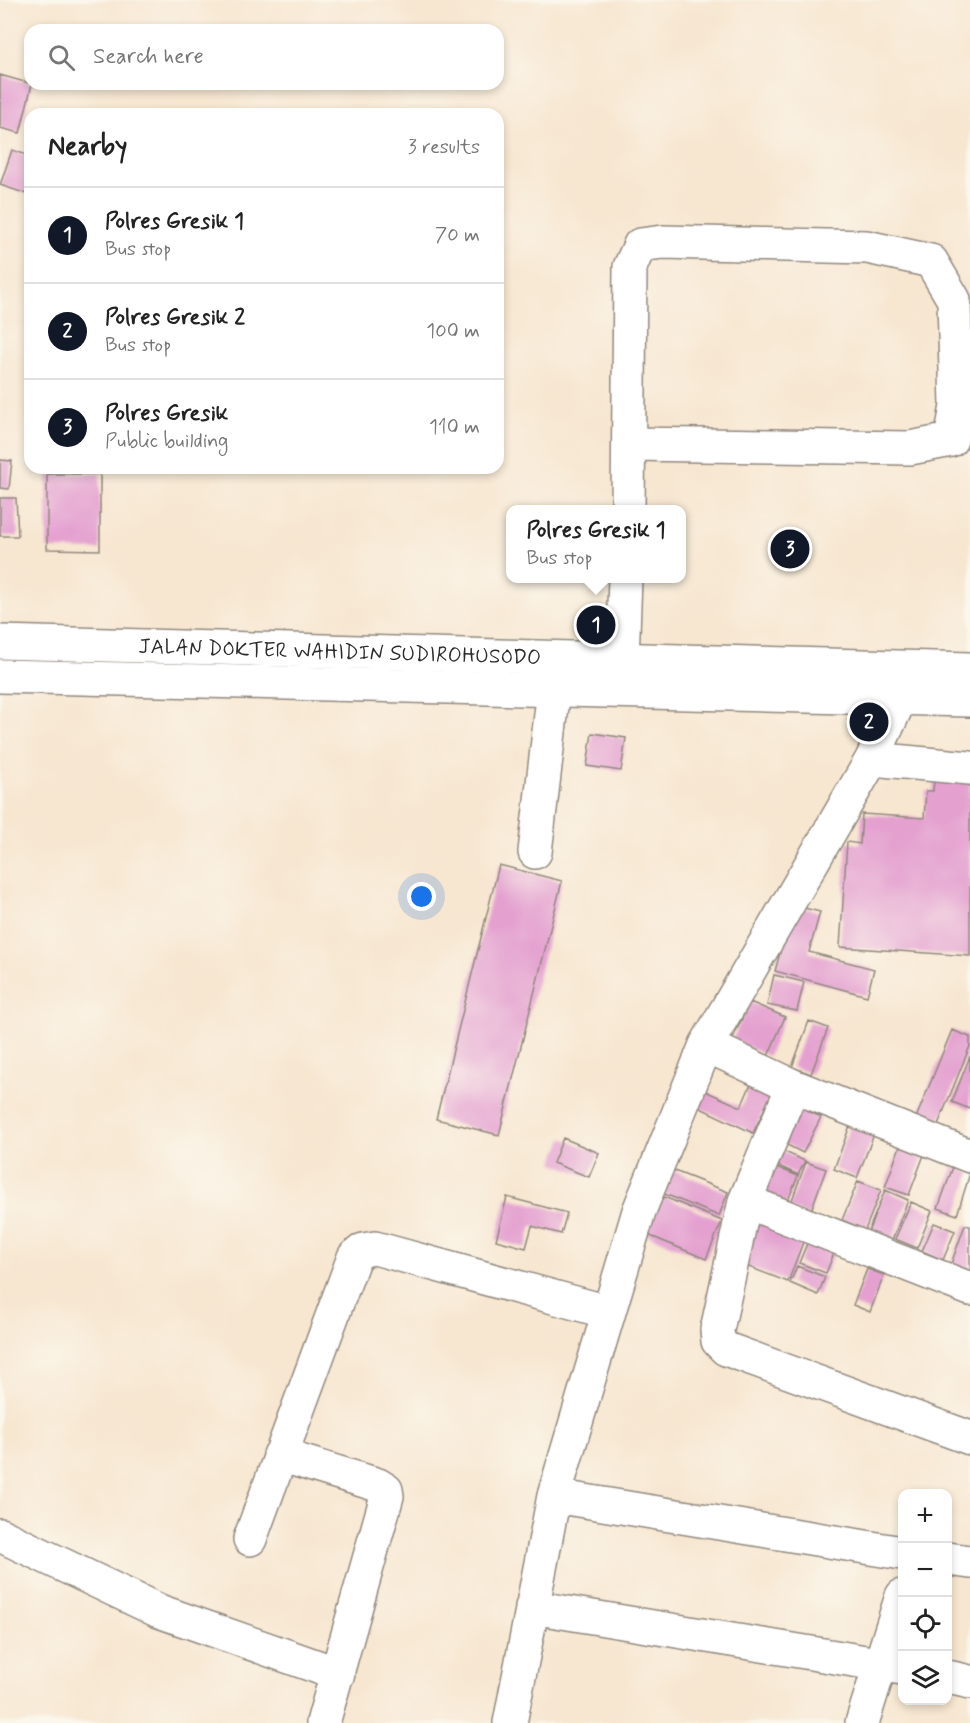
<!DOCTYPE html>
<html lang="en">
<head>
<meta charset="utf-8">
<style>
	body { margin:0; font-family:Mynerve,sans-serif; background:#f6f6f6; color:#222 }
	.controls { position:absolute; right:18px; bottom:18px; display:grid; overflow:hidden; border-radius:12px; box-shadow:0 3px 9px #0003 }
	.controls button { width:54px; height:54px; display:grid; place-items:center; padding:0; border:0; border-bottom:2px solid #e0e0e0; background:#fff; color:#222; font:30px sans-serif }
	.you { position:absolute; left:422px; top:897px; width:21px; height:21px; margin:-15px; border:4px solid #fff; border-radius:50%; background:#1a73e8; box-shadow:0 0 0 9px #1a73e833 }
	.badge { display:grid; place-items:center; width:39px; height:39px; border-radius:50%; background:#111827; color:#fff; font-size:20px; font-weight:700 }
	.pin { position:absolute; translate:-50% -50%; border:3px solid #fff; box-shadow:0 2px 6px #0006 }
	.popup { position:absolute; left:506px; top:505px; width:180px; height:78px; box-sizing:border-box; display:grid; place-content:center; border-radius:12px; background:#fff; filter:drop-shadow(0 2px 4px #0005); font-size:20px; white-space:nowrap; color:#767676 }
	.popup b { font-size:22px; color:#222 }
	.popup::after { content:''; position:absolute; left:50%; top:100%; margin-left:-12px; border:12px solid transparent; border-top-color:#fff }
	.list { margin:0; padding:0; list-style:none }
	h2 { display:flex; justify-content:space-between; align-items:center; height:78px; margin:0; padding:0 24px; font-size:26px }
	h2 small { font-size:20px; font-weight:400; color:#767676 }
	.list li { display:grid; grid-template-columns:39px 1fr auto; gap:18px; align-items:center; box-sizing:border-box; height:96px; padding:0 24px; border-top:2px solid #e0e0e0 }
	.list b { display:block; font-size:22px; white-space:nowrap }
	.list p { margin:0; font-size:20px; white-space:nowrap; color:#767676 }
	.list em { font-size:20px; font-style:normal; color:#767676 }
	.icon { flex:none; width:33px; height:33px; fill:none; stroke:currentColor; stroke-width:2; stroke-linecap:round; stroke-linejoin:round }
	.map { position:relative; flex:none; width:970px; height:1723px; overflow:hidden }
	.search { position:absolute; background:#fff; box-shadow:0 3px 9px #0003; left:24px; top:24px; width:480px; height:66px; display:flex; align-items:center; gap:15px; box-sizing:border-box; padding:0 21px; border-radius:18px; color:#767676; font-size:22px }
	.panel { position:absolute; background:#fff; box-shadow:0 3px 9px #0003; left:24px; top:108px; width:480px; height:366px; border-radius:18px }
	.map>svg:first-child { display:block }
</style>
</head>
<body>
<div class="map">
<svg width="970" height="1723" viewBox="0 0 970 1723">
	<rect width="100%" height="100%" fill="#fbf7ec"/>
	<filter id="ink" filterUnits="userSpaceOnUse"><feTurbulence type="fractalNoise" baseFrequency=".0167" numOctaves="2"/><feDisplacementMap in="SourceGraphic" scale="12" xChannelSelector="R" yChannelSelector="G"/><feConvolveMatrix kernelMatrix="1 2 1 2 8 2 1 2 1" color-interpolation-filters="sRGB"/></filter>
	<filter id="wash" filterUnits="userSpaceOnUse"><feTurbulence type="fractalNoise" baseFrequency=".008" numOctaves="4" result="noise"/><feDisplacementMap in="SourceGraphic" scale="24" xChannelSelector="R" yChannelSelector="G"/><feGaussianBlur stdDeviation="1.35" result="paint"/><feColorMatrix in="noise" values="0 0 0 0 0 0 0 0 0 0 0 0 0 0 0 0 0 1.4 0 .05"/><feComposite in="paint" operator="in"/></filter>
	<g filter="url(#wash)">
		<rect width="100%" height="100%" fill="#f7e6d0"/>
		<g id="blocks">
			<path fill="#e4a1d0" d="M 0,75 L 32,84 L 20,133 L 0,128 Z
				M 12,150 L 30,156 L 30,195 L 0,185 Z
				M 0,460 L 12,461 L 9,489 L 0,488 Z
				M 47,474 L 100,474 L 100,550 L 47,549 Z
				M 0,498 L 16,498 L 18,536 L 0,536 Z
				M 592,733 L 626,738 L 621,771 L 587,766 Z
				M 935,771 L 970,774 L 970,956 L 840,947 L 847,842 L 860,844 L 862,814 L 924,818 L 926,791 L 933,791 Z
				M 499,865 L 562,881 L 499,1135 L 436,1119 Z
				M 793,905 L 820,912 L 809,952 L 874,969 L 867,996 L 775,971 Z
				M 774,975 L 804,982 L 797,1011 L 767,1005 Z
				M 750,1002 L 785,1017 L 768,1056 L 732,1040 Z
				M 809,1021 L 828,1028 L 811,1074 L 792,1067 Z
				M 952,1030 L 970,1037 L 970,1046 L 937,1127 L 916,1118 Z
				M 970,1056 L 970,1109 L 952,1102 Z
				M 751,1084 L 772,1093 L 753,1133 L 696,1106 L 703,1090 L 741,1107 Z
				M 800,1107 L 821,1117 L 803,1153 L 783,1143 Z
				M 852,1120 L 876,1129 L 857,1178 L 834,1169 Z
				M 563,1138 L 599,1153 L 589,1177 L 553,1163 Z
				M 903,1138 L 927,1147 L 909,1195 L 885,1187 Z
				M 772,1146 L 805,1161 L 798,1175 L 766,1160 Z
				M 806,1162 L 826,1169 L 809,1216 L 789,1208 Z
				M 771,1165 L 798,1176 L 786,1205 L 759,1194 Z
				M 953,1167 L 970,1173 L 957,1215 L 938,1208 Z
				M 672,1170 L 728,1192 L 719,1216 L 662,1193 Z
				M 858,1181 L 881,1190 L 865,1230 L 842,1220 Z
				M 885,1190 L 908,1200 L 890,1246 L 866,1237 Z
				M 652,1192 L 722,1221 L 706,1259 L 636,1230 Z
				M 507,1197 L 567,1213 L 561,1234 L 532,1226 L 526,1248 L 496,1240 Z
				M 911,1202 L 932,1211 L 917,1248 L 895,1239 Z
				M 753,1217 L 805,1237 L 788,1282 L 736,1262 Z
				M 934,1223 L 955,1231 L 943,1260 L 922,1251 Z
				M 965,1225 L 970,1226 L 970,1271 L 951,1264 Z
				M 808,1241 L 835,1251 L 826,1273 L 799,1263 Z
				M 797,1266 L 825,1277 L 818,1295 L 790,1283 Z
				M 867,1269 L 884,1275 L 870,1312 L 853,1305 Z"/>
		</g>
	</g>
	<g filter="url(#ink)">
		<use href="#blocks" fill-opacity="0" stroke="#91887e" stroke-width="1.5"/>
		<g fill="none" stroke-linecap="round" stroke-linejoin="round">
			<defs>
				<path id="minor" d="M 628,510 L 630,267 L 640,245 L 663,242 L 867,247 L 931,261 L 954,300 L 957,406 L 951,440 L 910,448 L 630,444
					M 621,688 L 625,578
					M 872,759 L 970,768
					M 535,852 L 554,689
					M 706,1045 L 793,1086 L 970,1156
					M 793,1086 L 745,1201 L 717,1330 L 718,1341 L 726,1349 L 970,1438
					M 745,1201 L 970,1289
					M 280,1455 L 378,1485 L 386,1490 L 387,1496 L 323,1723
					M 554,1496 L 902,1553
					M 0,1535 L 159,1611 L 338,1674
					M 250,1539 L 354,1257 L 363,1250 L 375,1248 L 608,1312
					M 948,1559 L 970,1562
					M 532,1607 L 902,1668
					M 948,1677 L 970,1682
					M 510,1723 L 554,1496 L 639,1211 L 706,1045 L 872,759 L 901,697
					M 862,1723 L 902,1596"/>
				<g id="highway">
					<path id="s1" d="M 0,642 L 970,669"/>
					<path d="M 0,676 L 970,700"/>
				</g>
			</defs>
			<use href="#minor" stroke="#91887e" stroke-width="36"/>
			<use href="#highway" stroke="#91887e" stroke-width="36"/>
			<use href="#minor" stroke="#fff" stroke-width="33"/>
			<use href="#highway" stroke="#fff" stroke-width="33"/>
		</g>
	</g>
	<g text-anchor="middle" stroke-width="6" stroke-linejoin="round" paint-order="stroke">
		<g font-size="21" fill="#2b2b2b" stroke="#fbf7ec">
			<text dy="7" stroke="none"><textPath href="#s1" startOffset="340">JALAN DOKTER WAHIDIN SUDIROHUSODO</textPath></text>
		</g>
	</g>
</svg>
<div class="controls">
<button>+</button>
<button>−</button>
<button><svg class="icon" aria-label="locate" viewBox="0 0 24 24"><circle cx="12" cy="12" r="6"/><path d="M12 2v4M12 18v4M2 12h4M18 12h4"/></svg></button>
<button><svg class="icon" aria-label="layers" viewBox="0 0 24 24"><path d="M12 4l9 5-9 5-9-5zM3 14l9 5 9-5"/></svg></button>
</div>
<div class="you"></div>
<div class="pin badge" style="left:596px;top:625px">1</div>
<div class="popup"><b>Polres Gresik 1</b>Bus stop</div>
<div class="pin badge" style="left:869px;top:722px">2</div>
<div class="pin badge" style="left:790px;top:549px">3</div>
<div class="search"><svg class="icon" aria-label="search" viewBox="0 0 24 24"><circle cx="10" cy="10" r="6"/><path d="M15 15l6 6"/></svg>Search here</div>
<section class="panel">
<h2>Nearby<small>3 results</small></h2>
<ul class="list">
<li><span class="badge">1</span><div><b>Polres Gresik 1</b><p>Bus stop</p></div><em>70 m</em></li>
<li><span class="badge">2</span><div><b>Polres Gresik 2</b><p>Bus stop</p></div><em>100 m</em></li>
<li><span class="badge">3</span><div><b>Polres Gresik</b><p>Public building</p></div><em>110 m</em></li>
</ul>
</section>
</div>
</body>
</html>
